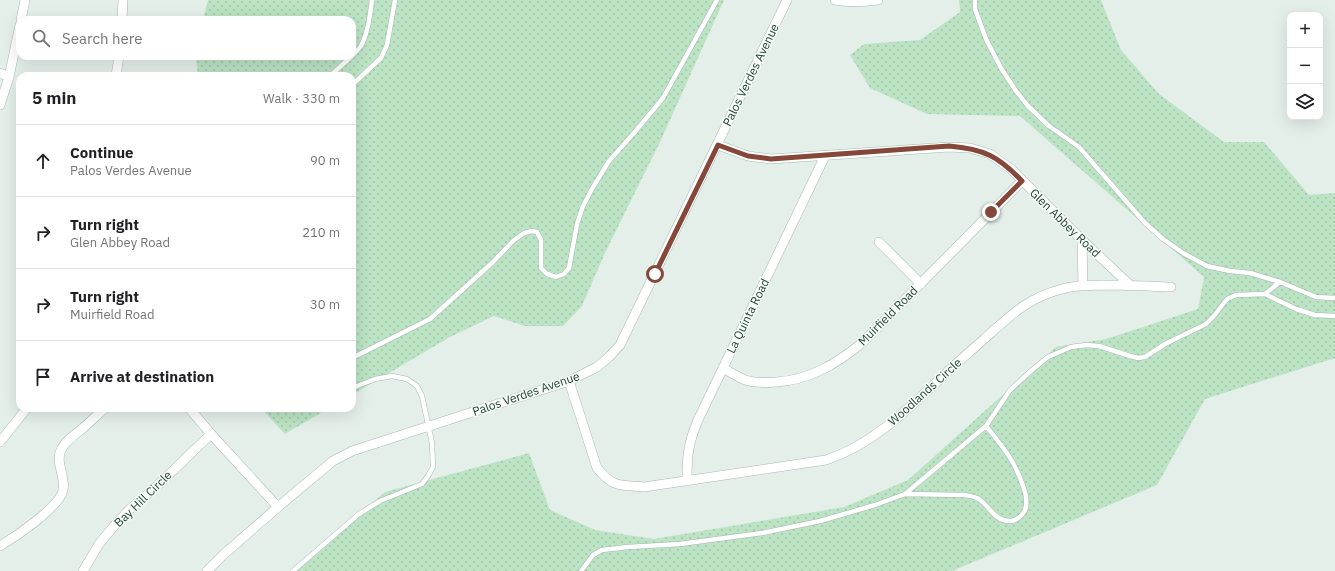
<!DOCTYPE html>
<html lang="en">
<head>
<meta charset="utf-8">
<style>
	body { margin:0; font-family:"IBM Plex Sans",sans-serif; background:#f2f2f2; color:#202124 }
	.controls { position:absolute; right:12px; top:12px; display:grid; overflow:hidden; border-radius:8px; box-shadow:0 4px 16px #0002 }
	.controls button { width:36px; height:36px; display:grid; place-items:center; padding:0; border:0; border-bottom:1px solid #e0e0e0; background:#fff; color:#202124; font:20px sans-serif }
	.stop { position:absolute; width:12px; height:12px; margin:-9px; border:3px solid #844739; border-radius:50%; background:#fff }
	.stop.end { background:#844739; border-color:#fff; box-shadow:0 1px 4px #0008 }
	.list { margin:0; padding:0; list-style:none }
	h2 { display:flex; justify-content:space-between; align-items:center; height:52px; margin:0; padding:0 16px; font-size:17px }
	h2 small { font-size:13px; font-weight:400; color:#757577 }
	.list li { display:grid; grid-template-columns:26px 1fr auto; gap:12px; align-items:center; box-sizing:border-box; height:72px; padding:0 16px; border-top:1px solid #e0e0e0 }
	.list b { display:block; font-size:15px; white-space:nowrap }
	.list p { margin:0; font-size:13px; white-space:nowrap; color:#757577 }
	.list em { font-size:13px; font-style:normal; color:#757577 }
	.icon { flex:none; width:22px; height:22px; fill:none; stroke:currentColor; stroke-width:2; stroke-linecap:round; stroke-linejoin:round }
	.map { position:relative; flex:none; width:1335px; height:571px; overflow:hidden }
	.search { position:absolute; background:#fff; box-shadow:0 4px 16px #0002; left:16px; top:16px; width:340px; height:44px; display:flex; align-items:center; gap:10px; box-sizing:border-box; padding:0 14px; border-radius:12px; color:#757577; font-size:15px }
	.panel { position:absolute; background:#fff; box-shadow:0 4px 16px #0002; left:16px; top:72px; width:340px; height:340px; border-radius:12px }
	.map>svg:first-child { display:block }
</style>
</head>
<body>
<div class="map">
<svg width="1335" height="571" viewBox="0 0 1335 571">
	<defs>
		<pattern id="grass-dots" width="8" height="8" patternUnits="userSpaceOnUse"><rect width="8" height="8" fill="#bbe3c4"/><path d="M2 2h.1M6 6h.1" fill="none" stroke="#a0c4a9" stroke-width="1.8" stroke-linecap="round"/></pattern>
	</defs>
	<rect width="100%" height="100%" fill="#e5efea"/>
	<path fill="url(#grass-dots)" d="M 208,0 L 724,0 L 660,142 L 604,255 L 582,306 L 563,326 L 525,326 L 494,316 L 450,337 L 352,395 L 352,76 L 198,76 L 196,56 L 352,56 L 352,20 L 203,20 Z
		M 959,0 L 1101,0 L 1121,50 L 1159,94 L 1224,142 L 1264,142 L 1309,195 L 1335,193 L 1335,358 L 1205,399 L 1157,485 L 952,571 L 292,571 L 385,492 L 529,453 L 550,510 L 595,530 L 654,539 L 844,507 L 908,480 L 1056,347 L 1106,339 L 1198,309 L 1204,277 L 1020,116 L 927,114 L 870,88 L 850,55 L 864,44 L 920,40 L 960,12 Z
		M 261,408 L 329,408 L 285,434 Z"/>
	<g fill="none" stroke-linecap="round" stroke-linejoin="round">
		<defs>
			<path id="service" d="M 975,0 L 975,9 L 986,39 L 1001,68 L 1016,91 L 1028,106 L 1049,126 L 1079,147 L 1145,223 L 1163,239 L 1183,253 L 1207,266 L 1230,271 L 1250,273 L 1280,282 L 1316,297 L 1335,298
				M 352,56 C 355,53 358,50 361,46 C 368,33 370,15 372,0
				M 330,76 L 352,56
				M 352,85 L 381,58 L 387,45 L 395,0
				M 1265,294 L 1280,282
				M 352,358 L 430,319 L 493,262 L 513,241 L 524,233 L 532,231 L 537,232 L 541,240 L 541,268 L 547,274 L 556,277 L 564,274 L 569,268 L 577,224 L 583,206 L 592,189 L 609,161 L 634,133 L 663,98 L 717,0
				M 905,494 L 964,495 C 969,496 974,496 979,499 C 990,507 995,522 1011,521 C 1017,520 1022,516 1025,510 C 1028,502 1026,494 1023,486 C 1015,461 1003,447 986,426
				M 293,571 L 359,514 L 380,501 L 422,484 L 428,476 L 433,467 L 432,443 L 422,396 L 417,386 L 407,379 L 392,376 L 375,379 L 352,388
				M 581,571 L 593,555 L 602,550 L 628,547 L 680,544 L 762,533 L 820,521 L 875,505 L 905,494 L 986,426 L 1010,390 L 1032,370 L 1048,357 L 1071,347 L 1086,345 L 1099,346 L 1130,356 L 1138,358 L 1145,357 L 1165,344 L 1206,324 L 1214,316 L 1227,299 L 1236,295 L 1265,294 L 1296,309 L 1315,315 L 1335,316"/>
			<path id="minor" d="M 835,0 C 850,3 863,2 878,0
				M 21,20 L 25,0
				M 122,20 L 123,0
				M 0,73 L 9,77
				M 116,76 L 119,56
				M 0,105 L 9,77 L 20,25
				M 718,145 L 748,156 L 771,159 L 949,147 L 970,148 L 990,154 L 1011,169 L 1082,240 L 1130,285
				M 1082,240 L 1083,286
				M 879,242 L 921,284
				M 723,368 C 730,372 738,377 745,380 C 755,383 766,383 776,382 C 810,380 836,364 862,343 L 1022,181
				M 569,381 L 597,468 C 614,488 619,485 644,487 L 826,460 C 872,445 907,410 941,378 C 955,364 970,352 984,339 C 1010,316 1027,298 1062,289 C 1075,285 1088,286 1101,285 C 1124,285 1147,286 1171,287
				M 189,408 L 211,434 L 278,507
				M 0,442 L 27,408
				M 687,480 C 687,455 688,444 698,420 L 825,156
				M 0,546 C 15,537 60,507 63,490 C 66,477 55,463 61,450 C 65,441 74,435 82,429 C 90,422 97,415 105,408
				M 83,571 L 99,544 L 114,526 L 129,510 L 158,485 L 211,434
				M 207,571 L 223,555 L 278,507 L 333,461 L 352,451 L 569,381 L 597,367 L 609,357 L 620,345 L 787,0"/>
		</defs>
		<use href="#service" stroke="#a6b8b1" stroke-width="5.5"/>
		<use href="#minor" stroke="#a6b8b1" stroke-width="10"/>
		<use href="#service" stroke="#fff" stroke-width="4.5"/>
		<use href="#minor" stroke="#fff" stroke-width="9"/>
	</g>
	<g fill="none" stroke-linecap="round" stroke-linejoin="round">
		<path stroke="#844739" stroke-width="5" d="M 655,274 L 718,145 L 748,156 L 771,159 L 949,146 C 984,149 998,156 1022,181 L 991,212"/>
	</g>
	<g text-anchor="middle" stroke-width="3" stroke-linejoin="round" paint-order="stroke">
		<g font-size="12" fill="#214439" stroke="#f6fbf8">
			<text transform="translate(751 75) rotate(-64)" y="4">Palos Verdes Avenue</text>
			<text transform="translate(1065 223) rotate(44)" y="4">Glen Abbey Road</text>
			<text transform="translate(748 316) rotate(-64)" y="4">La Quinta Road</text>
			<text transform="translate(888 316) rotate(-45)" y="4">Muirfield Road</text>
			<text transform="translate(925 392) rotate(-42)" y="4">Woodlands Circle</text>
			<text transform="translate(526 394) rotate(-19)" y="4">Palos Verdes Avenue</text>
			<text transform="translate(143 499) rotate(-44)" y="4">Bay Hill Circle</text>
		</g>
	</g>
</svg>
<div class="controls">
<button>+</button>
<button>−</button>
<button><svg class="icon" aria-label="layers" viewBox="0 0 24 24"><path d="M12 4l9 5-9 5-9-5zM3 14l9 5 9-5"/></svg></button>
</div>
<div class="stop" style="left:655px;top:274px"></div>
<div class="stop end" style="left:991px;top:212px"></div>
<div class="search"><svg class="icon" aria-label="search" viewBox="0 0 24 24"><circle cx="10" cy="10" r="6"/><path d="M15 15l6 6"/></svg>Search here</div>
<section class="panel">
<h2>5 min<small>Walk · 330 m</small></h2>
<ul class="list">
<li><svg class="icon" aria-label="ahead" viewBox="0 0 24 24"><path d="M12 20V5M6 11l6-6 6 6"/></svg><div><b>Continue</b><p>Palos Verdes Avenue</p></div><em>90 m</em></li>
<li><svg class="icon" aria-label="right" viewBox="0 0 24 24"><path d="M7 20v-9h11M14 6l5 5-5 5"/></svg><div><b>Turn right</b><p>Glen Abbey Road</p></div><em>210 m</em></li>
<li><svg class="icon" aria-label="right" viewBox="0 0 24 24"><path d="M7 20v-9h11M14 6l5 5-5 5"/></svg><div><b>Turn right</b><p>Muirfield Road</p></div><em>30 m</em></li>
<li><svg class="icon" aria-label="arrive" viewBox="0 0 24 24"><path d="M6 21V4h12l-3 4 3 4H6"/></svg><div><b>Arrive at destination</b></div></li>
</ul>
</section>
</div>
</body>
</html>
